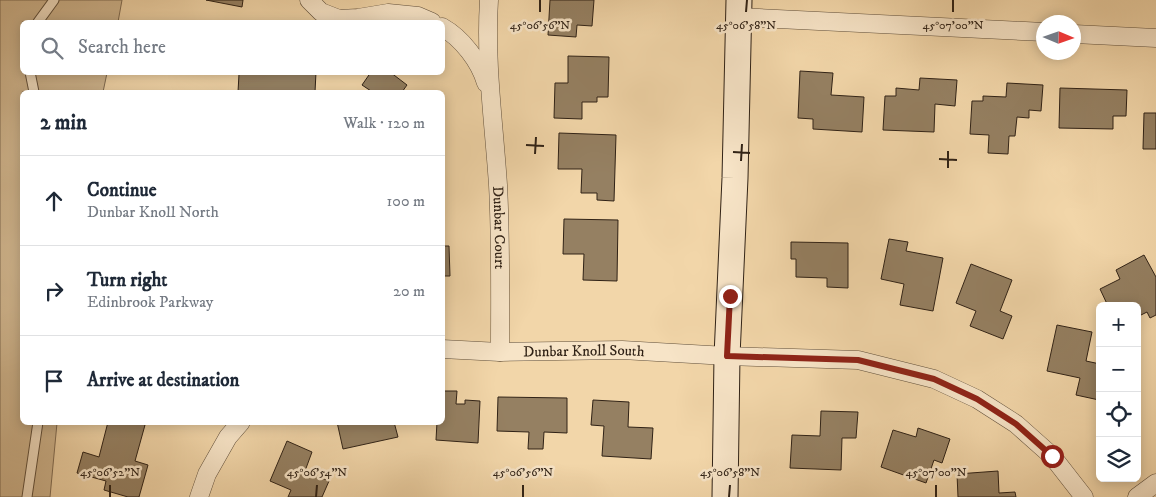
<!DOCTYPE html>
<html lang="en">
<head>
<meta charset="utf-8">
<style>
	body { margin:0; font-family:"IM FELL DW Pica",serif; background:#f6f6f7; color:#1f2937 }
	.controls { position:absolute; right:15px; bottom:15px; display:grid; overflow:hidden; border-radius:8px; box-shadow:0 2px 12px #0003 }
	.controls button { width:45px; height:45px; display:grid; place-items:center; padding:0; border:0; border-bottom:1px solid #e0e1e3; background:#fff; color:#1f2937; font:25px sans-serif }
	.compass { position:absolute; left:1036px; top:15px; width:45px; height:45px; border-radius:50%; background:#fff; box-shadow:0 2px 12px #0003; rotate:92deg }
	.stop { position:absolute; width:15px; height:15px; margin:-11px; border:4px solid #8f2418; border-radius:50%; background:#fff }
	.stop.end { background:#8f2418; border-color:#fff; box-shadow:0 1px 5px #0008 }
	.list { margin:0; padding:0; list-style:none }
	h2 { display:flex; justify-content:space-between; align-items:center; height:65px; margin:0; padding:0 20px; font-size:21px }
	h2 small { font-size:16px; font-weight:400; color:#747a83 }
	.list li { display:grid; grid-template-columns:32px 1fr auto; gap:15px; align-items:center; box-sizing:border-box; height:90px; padding:0 20px; border-top:1px solid #e0e1e3 }
	.list b { display:block; font-size:19px; white-space:nowrap }
	.list p { margin:0; font-size:16px; white-space:nowrap; color:#747a83 }
	.list em { font-size:16px; font-style:normal; color:#747a83 }
	.icon { flex:none; width:28px; height:28px; fill:none; stroke:currentColor; stroke-width:2; stroke-linecap:round; stroke-linejoin:round }
	.map { position:relative; flex:none; width:1156px; height:497px; overflow:hidden }
	.search { position:absolute; background:#fff; box-shadow:0 2px 12px #0003; left:20px; top:20px; width:425px; height:55px; display:flex; align-items:center; gap:12px; box-sizing:border-box; padding:0 18px; border-radius:8px; color:#747a83; font-size:19px }
	.panel { position:absolute; background:#fff; box-shadow:0 2px 12px #0003; left:20px; top:90px; width:425px; height:335px; border-radius:8px }
	.map>svg:first-child { display:block }
</style>
</head>
<body>
<div class="map">
<svg width="1156" height="497" viewBox="0 0 1156 497">
	<rect width="100%" height="100%" fill="#f2d6a9"/>
	<filter id="stains"><feTurbulence type="fractalNoise" baseFrequency=".004" numOctaves="4"/><feColorMatrix values="0 0 0 0 .2 0 0 0 0 .09 0 0 0 0 .02 0 0 0 .5 -.17"/></filter>
	<radialGradient id="worn" r=".72"><stop offset=".6" stop-color="#630" stop-opacity="0"/><stop offset="1" stop-color="#630" stop-opacity=".3"/></radialGradient>
	<path fill="#d1b790" stroke="#806c53" d="M 0,0 L 122,0 L 118,22 L 22,22 L 22,72 L 107,73 L 103,92 L 22,92 L 22,422 L 57,423 L 50,497 L 0,497 Z"/>
	<path fill="#958062" stroke="#302216" d="M 206,0 L 243,0 L 242,7 Z
		M 550,0 L 594,0 L 592,26 L 577,25 L 576,37 L 548,35 Z
		M 568,56 L 609,57 L 608,97 L 597,97 L 597,102 L 582,102 L 582,119 L 554,118 L 555,83 L 568,83 Z
		M 800,71 L 833,73 L 831,95 L 864,97 L 862,132 L 813,129 L 813,119 L 798,118 Z
		M 227,72 L 316,72 L 315,92 L 238,92 L 239,74 L 227,74 Z
		M 371,72 L 390,72 L 407,85 L 402,92 L 370,92 L 371,91 L 362,85 Z
		M 920,78 L 957,80 L 955,106 L 935,104 L 934,132 L 883,130 L 885,96 L 896,96 L 896,88 L 919,90 Z
		M 1007,83 L 1043,85 L 1041,111 L 1029,110 L 1029,118 L 1017,117 L 1015,136 L 1009,136 L 1008,154 L 988,153 L 989,135 L 970,134 L 972,101 L 983,101 L 983,96 L 1006,97 Z
		M 1060,88 L 1127,90 L 1126,116 L 1113,116 L 1113,129 L 1059,128 Z
		M 1144,113 L 1156,113 L 1156,149 L 1143,149 Z
		M 559,133 L 616,135 L 614,201 L 597,200 L 597,193 L 581,193 L 582,169 L 558,169 Z
		M 564,219 L 618,220 L 617,281 L 583,280 L 584,254 L 563,254 Z
		M 889,239 L 908,242 L 906,251 L 943,258 L 933,311 L 900,305 L 904,284 L 881,279 Z
		M 791,242 L 848,243 L 848,288 L 827,287 L 827,278 L 796,277 L 796,259 L 791,259 Z
		M 442,246 L 449,246 L 450,276 L 442,276 Z
		M 1144,255 L 1156,277 L 1156,315 L 1150,318 L 1147,312 L 1137,317 L 1137,306 L 1108,306 L 1100,289 L 1120,279 L 1116,270 Z
		M 971,264 L 1012,280 L 1000,311 L 1012,316 L 1003,339 L 970,326 L 976,311 L 956,303 Z
		M 1057,325 L 1092,332 L 1086,361 L 1100,364 L 1099,400 L 1076,395 L 1080,378 L 1047,371 Z
		M 442,391 L 457,391 L 456,404 L 465,404 L 465,400 L 480,401 L 478,443 L 436,440 L 437,422 L 442,422 Z
		M 498,397 L 567,398 L 567,433 L 544,432 L 543,449 L 528,449 L 529,432 L 497,431 Z
		M 593,400 L 629,402 L 628,427 L 653,428 L 651,459 L 602,456 L 604,426 L 591,425 Z
		M 821,411 L 858,412 L 856,438 L 842,438 L 841,470 L 790,468 L 792,435 L 820,436 Z
		M 108,422 L 136,422 L 145,425 L 135,461 L 148,465 L 139,497 L 128,497 L 104,490 L 106,481 L 77,473 L 83,452 L 99,457 Z
		M 337,422 L 394,422 L 398,437 L 343,449 Z
		M 918,428 L 950,439 L 942,463 L 934,460 L 926,483 L 881,467 L 893,430 L 916,437 Z
		M 287,441 L 312,452 L 305,471 L 329,481 L 322,497 L 288,497 L 291,490 L 270,481 Z
		M 998,471 L 999,493 L 1015,492 L 1016,497 L 958,497 L 957,474 Z"/>
	<g fill="none" stroke-linecap="round" stroke-linejoin="round">
		<defs>
			<path id="lane" d="M 38,22 L 54,0
				M 30,72 L 34,92
				M 27,497 L 38,422"/>
			<g id="street">
				<path d="M 309,0 L 321,12 L 339,19 L 358,18 L 388,13 L 418,16 L 432,22"/>
				<path id="s1" d="M 489,0 C 485,62 494,124 498,185 C 501,241 500,297 500,352"/>
				<path d="M 738,17 L 1044,32"/>
				<path d="M 442,27 C 462,38 480,62 486,83"/>
				<path d="M 1074,34 L 1156,38"/>
				<path id="s2" d="M 442,349 L 500,352 L 622,350 L 727,356 L 858,360 L 934,379 L 977,399 L 1016,424 L 1052,456 L 1084,497"/>
				<path d="M 199,497 L 207,474 L 228,437 L 241,422"/>
				<path d="M 1137,497 L 1156,483"/>
			</g>
			<path id="secondary" d="M 725,497 L 727,356 L 735,178 L 739,0"/>
		</defs>
		<use href="#lane" stroke="#604f3b" stroke-width="11"/>
		<use href="#street" stroke="#604f3b" stroke-width="19"/>
		<use href="#secondary" stroke="#302216" stroke-width="27"/>
		<use href="#lane" stroke="#f7e4c7" stroke-width="9"/>
		<use href="#street" stroke="#f7e4c7" stroke-width="18"/>
		<use href="#secondary" stroke="#f7e4c7" stroke-width="25"/>
	</g>
	<g fill="none" stroke-linecap="round" stroke-linejoin="round">
		<path stroke="#8f2418" stroke-width="6" d="M 730,296 L 727,356 L 858,360 L 934,379 L 977,399 L 1016,424 L 1052,456"/>
	</g>
	<path fill="none" stroke="#302216" stroke-width="2" d="M 540,12 L 540,0M 746,12 L 747,0M 953,12 L 953,0M 526,145 L 544,146M 733,152 L 750,153M 535,154 L 536,137M 939,159 L 957,160M 741,161 L 742,144M 948,168 L 948,151M 110,497 L 110,485M 316,497 L 317,485M 523,497 L 523,485M 729,497 L 730,485M 936,497 L 936,485"/>
	<g text-anchor="middle" stroke-width="5" stroke-linejoin="round" paint-order="stroke">
		<g font-size="15" fill="#302216" stroke="#f7e4c7">
			<text dy="5" stroke="none"><textPath href="#s1" startOffset="228">Dunbar Court</textPath></text>
			<text dy="5" stroke="none"><textPath href="#s2" startOffset="142">Dunbar Knoll South</textPath></text>
		</g>
	</g>
	<g font-size="12" text-anchor="middle" fill="#302216" stroke="#f7e4c7" stroke-width="5" stroke-linejoin="round" paint-order="stroke">
		<text x="540" y="29">45°06'56"N</text>
		<text x="746" y="29">45°06'58"N</text>
		<text x="953" y="29">45°07'00"N</text>
		<text x="110" y="476">45°06'52"N</text>
		<text x="317" y="476">45°06'54"N</text>
		<text x="523" y="476">45°06'56"N</text>
		<text x="730" y="476">45°06'58"N</text>
		<text x="936" y="476">45°07'00"N</text>
	</g>
	<rect width="100%" height="100%" filter="url(#stains)"/>
	<rect width="100%" height="100%" fill="url(#worn)"/>
</svg>
<div class="controls">
<button>+</button>
<button>−</button>
<button><svg class="icon" aria-label="locate" viewBox="0 0 24 24"><circle cx="12" cy="12" r="6"/><path d="M12 2v4M12 18v4M2 12h4M18 12h4"/></svg></button>
<button><svg class="icon" aria-label="layers" viewBox="0 0 24 24"><path d="M12 4l9 5-9 5-9-5zM3 14l9 5 9-5"/></svg></button>
</div>
<svg class="compass" viewBox="-18 -18 36 36"><path d="M0-13l5 13h-10z" fill="#e53935"/><path d="M0 13l5-13h-10z" fill="#747a83"/></svg>
<div class="stop" style="left:1052px;top:456px"></div>
<div class="stop end" style="left:730px;top:296px"></div>
<div class="search"><svg class="icon" aria-label="search" viewBox="0 0 24 24"><circle cx="10" cy="10" r="6"/><path d="M15 15l6 6"/></svg>Search here</div>
<section class="panel">
<h2>2 min<small>Walk · 120 m</small></h2>
<ul class="list">
<li><svg class="icon" aria-label="ahead" viewBox="0 0 24 24"><path d="M12 20V5M6 11l6-6 6 6"/></svg><div><b>Continue</b><p>Dunbar Knoll North</p></div><em>100 m</em></li>
<li><svg class="icon" aria-label="right" viewBox="0 0 24 24"><path d="M7 20v-9h11M14 6l5 5-5 5"/></svg><div><b>Turn right</b><p>Edinbrook Parkway</p></div><em>20 m</em></li>
<li><svg class="icon" aria-label="arrive" viewBox="0 0 24 24"><path d="M6 21V4h12l-3 4 3 4H6"/></svg><div><b>Arrive at destination</b></div></li>
</ul>
</section>
</div>
</body>
</html>
